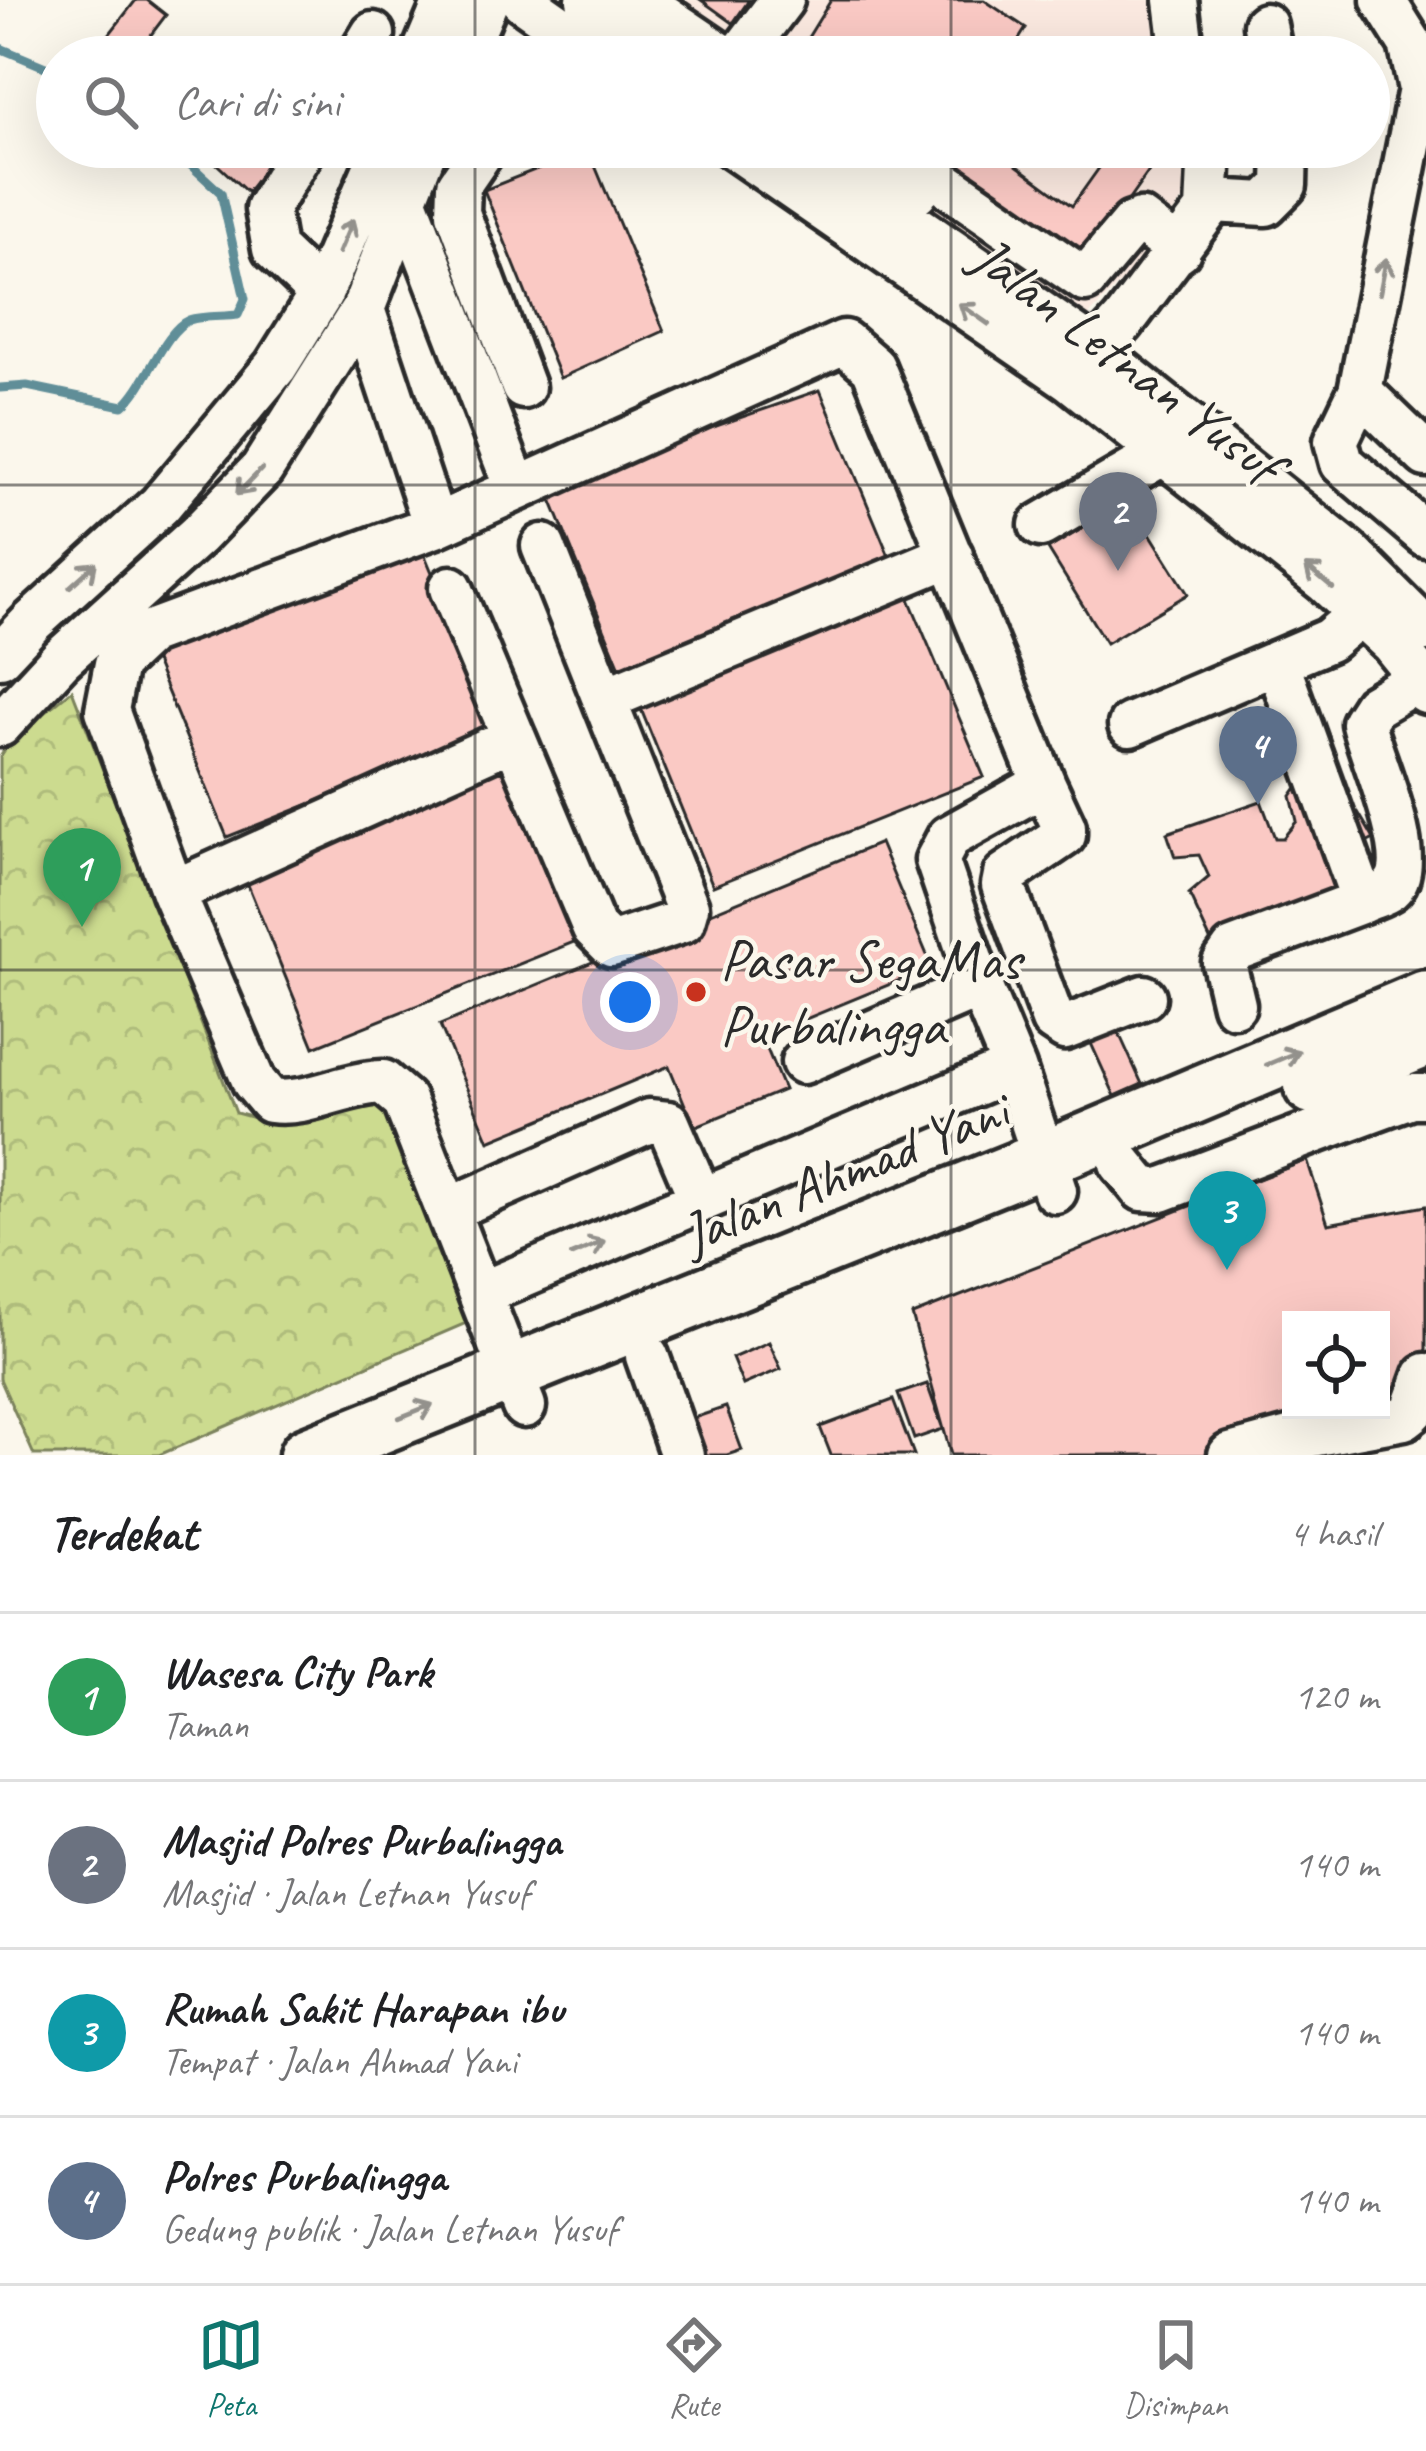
<!DOCTYPE html>
<html lang="id">
<head>
<meta charset="utf-8">
<style>
	body { margin:0; font-family:Caveat,sans-serif; background:#f2f2f2; color:#202124 }
	.controls { position:absolute; right:36px; bottom:36px; display:grid; overflow:hidden; border-radius:0px; box-shadow:0 12px 48px #0002 }
	.controls button { width:108px; height:108px; display:grid; place-items:center; padding:0; border:0; border-bottom:3px solid #e0e0e0; background:#fff; color:#202124; font:60px sans-serif }
	.you { position:absolute; left:630px; top:1002px; width:42px; height:42px; margin:-30px; border:9px solid #fff; border-radius:50%; background:#1a73e8; box-shadow:0 0 0 18px #1a73e833 }
	.badge { display:grid; place-items:center; width:78px; height:78px; border-radius:50%; background:#0f766e; color:#fff; font-size:39px; font-weight:700 }
	.pin { position:absolute; translate:-50% -99px; filter:drop-shadow(0 3px 6px #0008) }
	.pin::after { content:''; position:absolute; top:63px; width:42px; height:36px; background:inherit; clip-path:polygon(0 0,100% 0,50% 100%) }
	.list { margin:0; padding:0; list-style:none }
	h2 { display:flex; justify-content:space-between; align-items:center; height:156px; margin:0; padding:0 48px; font-size:51px }
	h2 small { font-size:39px; font-weight:400; color:#757577 }
	.list li { display:grid; grid-template-columns:78px 1fr auto; gap:36px; align-items:center; box-sizing:border-box; height:168px; padding:0 48px; border-top:3px solid #e0e0e0 }
	.list b { display:block; font-size:45px; white-space:nowrap }
	.list p { margin:0; font-size:39px; white-space:nowrap; color:#757577 }
	.list em { font-size:39px; font-style:normal; color:#757577 }
	.icon { flex:none; width:66px; height:66px; fill:none; stroke:currentColor; stroke-width:2; stroke-linecap:round; stroke-linejoin:round }
	.map { position:relative; flex:none; width:1426px; height:1455px; overflow:hidden }
	.search { position:absolute; background:#fff; box-shadow:0 12px 48px #0002; left:36px; right:36px; top:36px; height:132px; display:flex; align-items:center; gap:30px; box-sizing:border-box; padding:0 42px; border-radius:66px; color:#757577; font-size:45px }
	.sheet { height:828px; background:#fff }
	nav { display:flex; justify-content:space-around; align-items:center; box-sizing:border-box; height:168px; border-top:3px solid #e0e0e0; background:#fff; font-size:33px; color:#757577 }
	nav a { display:grid; justify-items:center; gap:6px }
	nav .on { color:#0f766e }
	.map>svg:first-child { display:block }
</style>
</head>
<body>
<div class="map">
<svg width="1426" height="1455" viewBox="0 0 1426 1455">
	<defs>
		<pattern id="park-crowns" width="20" height="18" patternUnits="userSpaceOnUse" patternTransform="scale(3)"><rect width="20" height="18" fill="#ccdb8f"/><path d="M2 6a3 3 0 1 1 6 0M12 15a3 3 0 1 1 6 0" fill="none" stroke="#afbc7c"/></pattern>
	</defs>
	<rect width="100%" height="100%" fill="#fbf7ec"/>
	<filter id="ink" filterUnits="userSpaceOnUse"><feTurbulence type="fractalNoise" baseFrequency=".00833" numOctaves="2"/><feDisplacementMap in="SourceGraphic" scale="24" xChannelSelector="R" yChannelSelector="G"/><feConvolveMatrix kernelMatrix="1 2 1 2 8 2 1 2 1" color-interpolation-filters="sRGB"/></filter>
	<g filter="url(#ink)">
		<path fill="#fbe9e0" d="M 618,0 L 1159,0 L 1164,57 L 700,57 Z
			M 829,147 L 1187,147 L 1182,200 L 1134,268 L 1082,323 Z"/>
		<path fill="url(#park-crowns)" stroke="#7c835d" stroke-width="3" d="M 72,690 L 236,1113 L 265,1121 L 378,1097 L 471,1321 L 159,1455 L 34,1455 L 0,1379 L 0,757 L 13,738 Z"/>
		<g fill="none" stroke-linecap="round" stroke-linejoin="round">
			<path stroke="#608e98" stroke-width="9" d="M 0,48 L 57,72
				M 0,388 L 27,386 L 123,406 C 147,386 163,331 189,320 C 202,315 224,317 238,315 L 245,299 L 221,193 L 171,147"/>
		</g>
		<path fill="#fac9c4" stroke="#2b2b2b" stroke-width="3" fill-rule="evenodd" d="M 136,0 L 147,0 L 166,15 L 134,57 L 107,57 L 97,50 Z
			M 701,0 L 749,0 L 733,23 Z
			M 831,0 L 984,0 L 1026,28 L 1008,57 L 796,57 Z
			M 214,147 L 283,147 L 247,192 L 207,155 Z
			M 911,147 L 992,147 L 1072,206 L 1114,147 L 1166,147 L 1082,266 Z
			M 588,149 L 664,331 L 560,378 L 484,190 Z
			M 820,390 L 896,573 L 626,682 L 548,492 L 696,433 Z
			M 1129,500 L 1188,594 L 1106,643 L 1048,549 Z
			M 421,546 L 497,729 L 227,837 L 150,649 Z
			M 907,594 L 984,777 L 713,886 L 636,697 Z
			M 508,755 L 584,938 L 314,1047 L 237,858 Z
			M 1308,772 L 1350,897 L 1214,948 L 1189,894 L 1209,877 L 1199,855 L 1175,857 L 1167,833 L 1261,801 L 1275,838 L 1283,838 L 1297,821 L 1291,796 Z
			M 1358,812 L 1374,839 L 1353,850 L 1348,816 Z
			M 880,843 L 932,967 L 762,1037 L 784,1090 L 694,1127 L 669,1066 L 489,1141 L 440,1025 Z
			M 1117,1029 L 1142,1084 L 1115,1096 L 1090,1041 Z
			M 1307,1160 L 1328,1224 L 1426,1206 L 1426,1349 L 1389,1430 L 1293,1455 L 951,1455 L 912,1315 ZM 1291,1320 L 1381,1320 L 1381,1410 L 1291,1410 Z
			M 769,1342 L 781,1369 L 743,1385 L 732,1358 Z
			M 927,1384 L 943,1429 L 914,1439 L 898,1394 Z
			M 893,1400 L 914,1455 L 831,1455 L 820,1427 Z
			M 726,1407 L 742,1450 L 727,1455 L 690,1455 L 679,1423 Z"/>
		<g fill="none" stroke-linecap="round" stroke-linejoin="round">
			<defs>
				<path id="minor" d="M 522,0 L 603,57
					M 588,0 L 670,57
					M 640,0 L 724,57
					M 1176,0 L 1183,57
					M 1383,0 L 1410,43 L 1420,89 L 1360,391 L 1336,441 L 1342,463 L 1426,535
					M 1265,25 L 1271,57
					M 359,57 L 373,34
					M 422,57 L 446,0
					M 463,57 L 487,0
					M 739,57 L 782,0
					M 304,147 L 267,209 L 274,249 L 321,294
					M 485,147 L 459,185 L 458,213 L 523,387
					M 733,147 L 1071,380 L 1326,582 L 1392,643 L 1421,679 L 1426,692
					M 801,147 L 1096,351 L 1348,552 L 1426,630
					M 854,147 L 916,192
					M 897,177 L 908,162 L 914,162 L 1085,280 L 1132,224 L 1141,221 L 1179,250
					M 405,198 L 516,488
					M 1207,210 L 1212,201 L 1266,204 L 1285,185 L 1286,147
					M 363,309 L 435,526
					M 1079,370 L 1123,322 L 1207,210 L 1209,168 L 1203,147
					M 1360,391 L 1426,455
					M 1041,525 L 1164,453
					M 451,588 L 514,738
					M 0,656 L 32,622 L 160,505 L 276,366 L 321,294 L 384,147
					M 605,699 L 951,555
					M 0,725 L 61,659 L 198,535 L 262,469 L 363,309 L 426,147
					M 1130,725 L 1329,640 L 1361,613
					M 1044,784 L 1064,827 L 1064,835 L 1005,875 L 1003,885 L 1053,1020 L 1065,1028 L 1144,997
					M 173,892 L 514,738 L 594,928 L 611,945 L 683,921 L 687,907 L 543,546
					M 1363,901 C 1371,897 1384,894 1390,889 C 1421,863 1371,759 1363,723 L 1374,706 L 1426,675
					M 1234,1005 L 1224,963 L 1233,950 L 1363,901 L 1277,662
					M 803,1062 L 980,986
					M 1121,1163 L 1142,1189 L 1161,1190 C 1244,1159 1327,1126 1411,1096 L 1426,1096
					M 448,1210 L 649,1121 L 668,1123 L 701,1200
					M 480,1294 L 1014,1068 L 1055,1191
					M 647,1356 L 682,1455
					M 524,1406 L 404,1100 L 383,1082 C 344,1083 309,1106 270,1101 L 254,1082 L 173,892 L 107,710 L 116,664 L 150,632 L 435,526 L 844,342 L 873,367 L 1044,784 L 949,837 L 937,860 L 980,986 L 1014,1068
					M 1230,1455 L 1289,1439 L 1404,1418 L 1413,1411 L 1426,1375"/>
				<path id="major" d="M 1312,1086 L 1426,1039
					M 307,1455 L 1044,1159 L 1426,998"/>
			</defs>
			<use href="#minor" stroke="#2b2b2b" stroke-width="51"/>
			<use href="#major" stroke="#2b2b2b" stroke-width="63"/>
			<use href="#minor" stroke="#fbf7ec" stroke-width="42"/>
			<use href="#major" stroke="#fbf7ec" stroke-width="54"/>
		</g>
		<defs><path id="oneway-shaft" d="M-6 0H5M1.5-3L5.5 0L1.5 3" fill="none" stroke-width="1.6" stroke-linecap="round" stroke-linejoin="round" transform="scale(3)"/></defs>
		<g stroke="#93918c">
			<use href="#oneway-shaft" transform="translate(346 236) rotate(-67)"/>
			<use href="#oneway-shaft" transform="translate(1383 276) rotate(-79)"/>
			<use href="#oneway-shaft" transform="translate(974 314) rotate(-145)"/>
			<use href="#oneway-shaft" transform="translate(249 482) rotate(134)"/>
			<use href="#oneway-shaft" transform="translate(83 575) rotate(-42)"/>
			<use href="#oneway-shaft" transform="translate(1319 577) rotate(-140)"/>
			<use href="#oneway-shaft" transform="translate(1283 1058) rotate(-23)"/>
			<use href="#oneway-shaft" transform="translate(588 1248) rotate(-23)"/>
			<use href="#oneway-shaft" transform="translate(416 1411) rotate(-22)"/>
		</g>
	</g>
	<path fill="none" stroke="#2b2b2b" stroke-width="3" stroke-opacity="0.55" d="M 475,0 L 475,57M 951,0 L 951,57M 475,147 L 475,1455M 951,147 L 951,1455M 0,485 L 1426,485M 0,970 L 1426,970"/>
	<circle fill="#c8321e" stroke="#fbf7ec" stroke-width="4.5" cx="696" cy="992" r="12"/>
	<g text-anchor="middle" stroke-width="9" stroke-linejoin="round" paint-order="stroke">
		<g font-size="57" fill="#2b2b2b" stroke="#fbf7ec">
			<text transform="translate(1127 359) rotate(37)" y="20">Jalan Letnan Yusuf</text>
			<text transform="translate(844 1171) rotate(-22)" y="20">Jalan Ahmad Yani</text>
		</g>
		<g font-size="57" fill="#2b2b2b" stroke="#fbf7ec" text-anchor="start">
			<text x="720" y="979">Pasar SegaMas<tspan x="720" dy="66">Purbalingga</tspan></text>
		</g>
	</g>
</svg>
<div class="controls">
<button><svg class="icon" aria-label="locate" viewBox="0 0 24 24"><circle cx="12" cy="12" r="6"/><path d="M12 2v4M12 18v4M2 12h4M18 12h4"/></svg></button>
</div>
<div class="you"></div>
<div class="pin badge" style="left:82px;top:927px;background:#2e9e5b">1</div>
<div class="pin badge" style="left:1118px;top:571px;background:#6b7280">2</div>
<div class="pin badge" style="left:1227px;top:1270px;background:#0f9aa8">3</div>
<div class="pin badge" style="left:1258px;top:805px;background:#5c6f8a">4</div>
<div class="search"><svg class="icon" aria-label="search" viewBox="0 0 24 24"><circle cx="10" cy="10" r="6"/><path d="M15 15l6 6"/></svg>Cari di sini</div>
</div>
<section class="sheet">
<h2>Terdekat<small>4 hasil</small></h2>
<ul class="list">
<li><span class="badge" style="background:#2e9e5b">1</span><div><b>Wasesa City Park</b><p>Taman</p></div><em>120 m</em></li>
<li><span class="badge" style="background:#6b7280">2</span><div><b>Masjid Polres Purbalingga</b><p>Masjid · Jalan Letnan Yusuf</p></div><em>140 m</em></li>
<li><span class="badge" style="background:#0f9aa8">3</span><div><b>Rumah Sakit Harapan ibu</b><p>Tempat · Jalan Ahmad Yani</p></div><em>140 m</em></li>
<li><span class="badge" style="background:#5c6f8a">4</span><div><b>Polres Purbalingga</b><p>Gedung publik · Jalan Letnan Yusuf</p></div><em>140 m</em></li>
</ul>
</section>
<nav>
<a class="on"><svg class="icon" aria-label="map" viewBox="0 0 24 24"><path d="M3 6l6-2 6 2 6-2v14l-6 2-6-2-6 2zM9 4v14M15 6v14"/></svg>Peta</a>
<a><svg class="icon" aria-label="directions" viewBox="0 0 24 24"><path d="M12 3l9 9-9 9-9-9zM9 14v-3h6M13 9l2 2-2 2"/></svg>Rute</a>
<a><svg class="icon" aria-label="saved" viewBox="0 0 24 24"><path d="M7 4h10v16l-5-4-5 4z"/></svg>Disimpan</a>
</nav>
</body>
</html>
